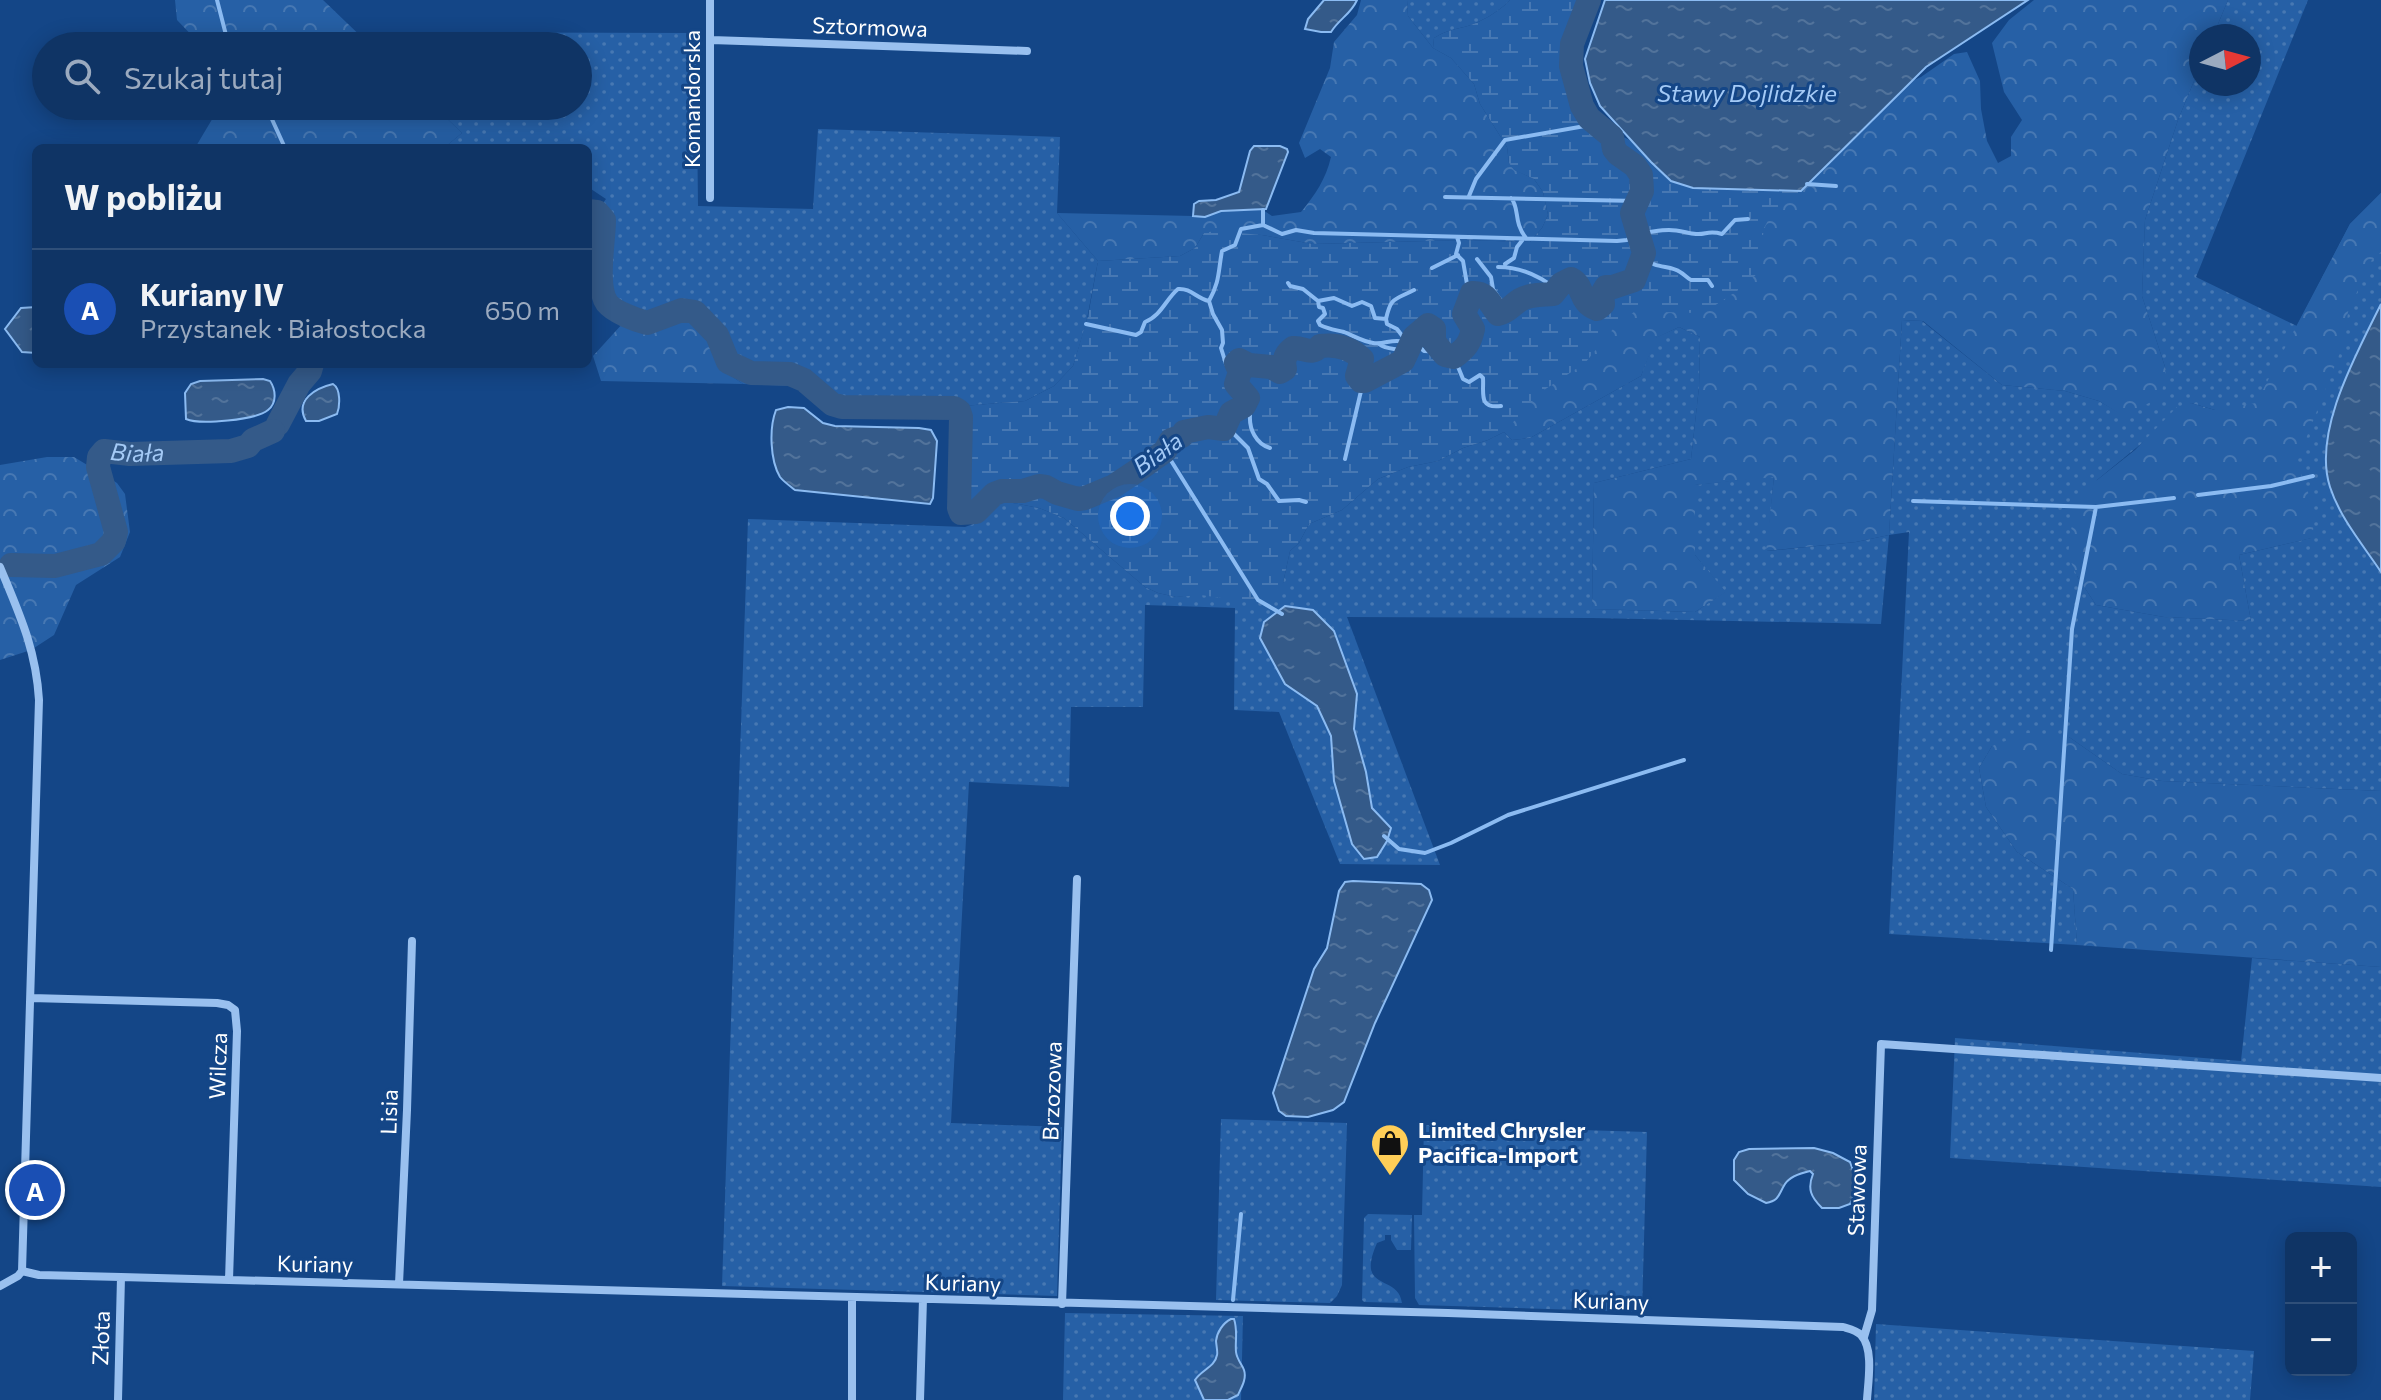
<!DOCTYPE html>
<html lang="pl">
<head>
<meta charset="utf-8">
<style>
	body { margin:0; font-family:Commissioner,sans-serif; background:#183c6b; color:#f1f3f6 }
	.controls { position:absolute; right:24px; bottom:24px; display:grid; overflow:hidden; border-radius:12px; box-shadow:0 4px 20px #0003 }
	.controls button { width:72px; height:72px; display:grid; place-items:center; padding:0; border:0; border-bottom:2px solid #2f4f79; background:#0f3465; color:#f1f3f6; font:40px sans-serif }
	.compass { position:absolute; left:2189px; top:24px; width:72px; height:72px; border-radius:50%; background:#0f3465; box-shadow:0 4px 20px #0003; rotate:84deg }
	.you { position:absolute; left:1130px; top:516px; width:28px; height:28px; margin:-20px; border:6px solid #fff; border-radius:50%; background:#1a73e8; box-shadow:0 0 0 12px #1a73e833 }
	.badge { display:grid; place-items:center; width:52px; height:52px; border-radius:50%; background:#8c9099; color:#fff; font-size:26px; font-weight:700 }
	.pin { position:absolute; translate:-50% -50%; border:4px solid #fff; box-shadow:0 2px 8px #0006 }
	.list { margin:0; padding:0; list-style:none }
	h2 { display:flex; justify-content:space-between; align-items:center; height:104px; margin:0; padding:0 32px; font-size:34px }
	h2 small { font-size:26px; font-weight:400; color:#9baabf }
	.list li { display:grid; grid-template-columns:52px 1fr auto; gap:24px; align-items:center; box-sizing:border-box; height:120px; padding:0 32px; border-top:2px solid #2f4f79 }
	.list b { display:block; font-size:30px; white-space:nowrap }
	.list p { margin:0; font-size:26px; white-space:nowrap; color:#9baabf }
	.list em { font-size:26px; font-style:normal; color:#9baabf }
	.icon { flex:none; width:44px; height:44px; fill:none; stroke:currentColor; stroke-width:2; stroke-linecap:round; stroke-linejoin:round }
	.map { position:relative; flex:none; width:2381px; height:1400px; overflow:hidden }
	.search { position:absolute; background:#0f3465; box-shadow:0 4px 20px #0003; left:32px; top:32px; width:560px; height:88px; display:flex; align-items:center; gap:20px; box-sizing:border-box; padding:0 28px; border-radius:44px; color:#9baabf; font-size:30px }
	.panel { position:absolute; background:#0f3465; box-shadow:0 4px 20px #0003; left:32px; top:144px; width:560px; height:224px; border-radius:12px }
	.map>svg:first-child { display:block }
</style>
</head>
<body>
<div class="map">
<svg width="2381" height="1400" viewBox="0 0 2381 1400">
	<defs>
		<pattern id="grass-dots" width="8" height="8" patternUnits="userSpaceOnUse" patternTransform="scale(2)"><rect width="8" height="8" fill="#2660a6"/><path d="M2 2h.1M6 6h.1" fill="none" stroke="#4778b3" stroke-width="1.8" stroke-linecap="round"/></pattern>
		<pattern id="forest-crowns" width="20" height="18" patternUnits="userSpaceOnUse" patternTransform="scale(2)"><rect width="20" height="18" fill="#2660a6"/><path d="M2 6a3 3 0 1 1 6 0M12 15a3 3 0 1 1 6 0" fill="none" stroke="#4778b3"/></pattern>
		<pattern id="wetland-marsh" width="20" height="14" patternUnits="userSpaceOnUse" patternTransform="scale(2)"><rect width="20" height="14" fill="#2660a6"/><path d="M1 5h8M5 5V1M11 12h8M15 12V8" fill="none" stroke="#4778b3"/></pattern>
		<pattern id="water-ripples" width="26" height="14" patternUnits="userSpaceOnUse" patternTransform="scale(2)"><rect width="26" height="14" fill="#345a89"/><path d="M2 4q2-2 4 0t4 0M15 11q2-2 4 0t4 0" fill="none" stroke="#52739b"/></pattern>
	</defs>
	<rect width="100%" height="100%" fill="#144687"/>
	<path fill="url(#grass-dots)" fill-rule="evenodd" d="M 1407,0 L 1510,0 C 1500,11 1480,23 1464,27 C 1452,30 1445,31 1434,38 L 1433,48 L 1408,16 Z
		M 2228,0 L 2308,0 L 2196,277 L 2297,326 L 2350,224 L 2381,193 L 2381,791 L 2162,781 L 2122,774 L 2069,737 L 1992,746 L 1979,768 L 1986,807 L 2017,852 L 2073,889 L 2077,945 L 1889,934 L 1909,532 L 1889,535 L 1881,624 L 1593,618 L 1347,617 L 1440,865 L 1340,864 L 1279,712 L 1234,710 L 1235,608 L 1145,605 L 1143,707 L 1071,707 L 1069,787 L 969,782 L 951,1123 L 1062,1127 L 1057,1296 L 722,1286 L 748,519 L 965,527 L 979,522 L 999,503 L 1013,503 L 1039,508 L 1064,518 L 1145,587 L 1158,593 L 1176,597 L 1283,583 L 1290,551 L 1299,543 L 1309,524 L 1342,510 L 1378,479 L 1408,467 L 1438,461 L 1463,448 L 1488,440 L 1504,432 L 1512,440 L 1530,438 L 1641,376 L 1655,338 L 1679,327 L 1700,337 L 1699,387 L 1691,459 L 1594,483 L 1592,609 L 1695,612 L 1725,592 L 1695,555 L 1694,485 L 1774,476 L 1767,551 L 1856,542 L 1889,535 L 1902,320 L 1922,321 L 2002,385 L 2065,391 L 2099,401 L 2123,415 L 2166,370 L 2142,296 L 2145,220 L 2178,120 L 2201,64 L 2201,84 L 2249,84 L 2249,36 L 2213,36 ZM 2191,403 L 2215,410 L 2311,538 L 2239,555 L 2251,621 L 2164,617 L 2096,605 L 2077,576 L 2097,480 Z
		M 356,32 L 696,33 L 698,206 L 813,209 L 818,129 L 1060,137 L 1057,213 L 1098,261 L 1086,324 L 1073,366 L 1054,386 L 1025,401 L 963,406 L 952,415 L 835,413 L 794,386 L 743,384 L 718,367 L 708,334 L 649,332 L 624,322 L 596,305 L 592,289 L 591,219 L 606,199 L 588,187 L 588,148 L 440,148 L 445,147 L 462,133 L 434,106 L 578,106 L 578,46 L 371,46 Z
		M 2252,958 L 2381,967 L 2381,1187 L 1950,1158 L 1955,1038 L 2241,1061 Z
		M 1221,1119 L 1347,1123 L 1342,1285 L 1337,1296 L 1330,1303 L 1216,1300 Z
		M 1424,1125 L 1647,1132 L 1642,1312 L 1419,1305 L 1415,1298 L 1414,1215 L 1422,1215 Z
		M 1368,1214 L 1412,1215 L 1411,1250 L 1397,1250 L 1391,1240 L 1391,1235 L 1385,1235 L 1385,1240 L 1377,1243 C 1355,1293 1398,1273 1402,1303 L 1364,1302 L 1362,1300 L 1364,1218 Z
		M 1065,1313 L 1243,1316 L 1241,1400 L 1063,1400 Z
		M 1876,1324 L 2254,1351 L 2250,1400 L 1874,1400 Z"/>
	<path fill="url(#forest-crowns)" d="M 175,0 L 323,0 L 371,46 L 202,46 L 177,20 Z
		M 1361,0 L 1407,0 L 1408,16 L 1433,48 L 1451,58 L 1474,84 L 1480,104 L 1507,147 L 1509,163 L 1515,170 L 1534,179 L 1543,192 L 1548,215 L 1542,228 L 1530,242 L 1465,240 L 1313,244 L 1262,235 L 1204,233 L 1195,248 L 1180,256 L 1098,261 L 1057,213 L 1193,216 L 1205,217 L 1221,211 L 1263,210 L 1272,216 L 1301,212 C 1315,195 1326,179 1331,157 L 1320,149 L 1305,158 L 1299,143 L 1330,68 L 1334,42 L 1357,15 Z
		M 2034,0 L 2228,0 L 2213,36 L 2201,36 L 2201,64 L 2178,120 L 2145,220 L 2142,296 L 2166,370 L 2161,397 L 2123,416 L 2099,401 L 2065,391 L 2002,385 L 1923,321 L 1902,320 L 1889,535 L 1856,542 L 1766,551 L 1774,477 L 1695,485 L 1695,555 L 1726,592 L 1695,612 L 1592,609 L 1594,483 L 1691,459 L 1699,387 L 1700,337 L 1679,327 L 1656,338 L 1641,376 L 1530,438 L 1512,440 L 1504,432 L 1503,418 L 1604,323 L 1729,256 L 1882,94 L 1921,77 L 1954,54 L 1967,52 L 1980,81 L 1981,109 L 1987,141 L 1998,163 L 2011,156 L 2011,137 L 2022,120 L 2004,92 L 1992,43 L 2009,20 Z
		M 220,106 L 434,106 L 462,133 L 445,147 L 440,148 L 195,148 Z
		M 2381,193 L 2381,252 L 2371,261 L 2348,312 L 2345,340 L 2296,464 C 2308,488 2317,512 2312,538 L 2239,555 L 2251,621 L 2164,617 L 2096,605 L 2077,576 L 2068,555 L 2074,508 L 2097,480 L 2135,450 L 2177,407 L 2191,403 L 2215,410 L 2256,403 L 2350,224 Z
		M 686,316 L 708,334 L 718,367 L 743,384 L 601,381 L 593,356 L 624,322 L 649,332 Z
		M 47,457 L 74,457 L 117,483 L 125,494 L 130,532 L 120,557 L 76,585 L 54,635 L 31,650 L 0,660 L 0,465 Z
		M 2028,733 L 2069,737 L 2122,774 L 2162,781 L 2381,791 L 2381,967 L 2077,945 L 2073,889 L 2017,852 L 1986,807 L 1979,768 L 1992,746 Z"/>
	<path fill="url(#wetland-marsh)" d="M 1510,0 L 1594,0 C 1586,19 1576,38 1574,59 C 1573,81 1590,119 1608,130 C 1615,135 1624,136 1631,141 C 1651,154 1659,177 1683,185 L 2028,0 L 1926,67 L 1802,191 L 1771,215 L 1764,228 L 1758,273 L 1737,291 L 1714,306 L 1695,313 L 1663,312 L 1650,308 L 1637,310 L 1618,323 L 1585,363 L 1541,392 L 1504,432 L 1488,440 L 1463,448 L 1438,461 L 1408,467 L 1378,479 L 1342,510 L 1309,524 L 1299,543 L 1290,551 L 1283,583 L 1271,598 L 1249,602 L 1201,595 L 1176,597 L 1158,593 L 1145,587 L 1064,518 L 1039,508 L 1013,503 L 985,504 L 976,512 L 961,513 L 959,508 L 961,417 L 959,411 L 963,406 L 1025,401 L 1054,386 L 1073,366 L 1088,316 L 1098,261 L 1180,256 L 1195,248 L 1204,233 L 1215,231 L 1262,235 L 1313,244 L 1465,240 L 1530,242 L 1542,228 L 1548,215 L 1543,192 L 1534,179 L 1514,170 L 1509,163 L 1507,147 L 1480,104 L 1474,84 L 1451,58 L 1433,48 L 1434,38 C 1445,31 1452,30 1464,27 C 1480,23 1500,11 1510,0 Z"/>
	<path fill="url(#water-ripples)" stroke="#8bbbf2" stroke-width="2" d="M 1324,0 L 1357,0 C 1351,14 1339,19 1331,32 L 1321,32 L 1305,29 L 1308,19 Z
		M 1605,0 L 2028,0 L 1926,67 L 1801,191 L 1693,188 L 1671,181 L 1651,162 L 1600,106 L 1590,83 L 1585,59 Z
		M 1616,131 L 1622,133 L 1618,142 L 1620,147 L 1646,169 L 1648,185 C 1640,193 1644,207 1632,213 L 1636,174 C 1621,157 1601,165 1612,132 Z
		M 1254,146 L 1280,146 L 1287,149 L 1288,152 L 1266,209 L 1221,211 L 1205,217 L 1193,216 L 1194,204 L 1199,201 L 1216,200 L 1239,192 L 1250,151 Z
		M 2381,304 L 2381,572 C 2363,545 2340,518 2330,487 C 2312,432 2357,353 2381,304 Z
		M 36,307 L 36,353 L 22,352 L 5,329 L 21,308 Z
		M 263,379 L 270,381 C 276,390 277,403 268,410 C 256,420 200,425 186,419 L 185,393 L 191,384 L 200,381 Z
		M 333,384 C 341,389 340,406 337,414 L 319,421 L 306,421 C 294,400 316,388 333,384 Z
		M 788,407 L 804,408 L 823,423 L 835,426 L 919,428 L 931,430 L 937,441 L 933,498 L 930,504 L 795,490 C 790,486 784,482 780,477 C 770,460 769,428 776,410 Z
		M 1285,606 L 1313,610 L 1334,631 L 1357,694 L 1354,729 L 1366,772 L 1372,808 L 1391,828 L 1387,841 L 1377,857 L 1364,859 L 1352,844 L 1334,781 L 1331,736 L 1317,706 L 1285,684 L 1260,638 L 1264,622 Z
		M 1353,881 L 1421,884 L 1429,890 L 1432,900 L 1375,1023 L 1344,1102 L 1333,1110 L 1308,1117 L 1286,1116 L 1279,1111 L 1273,1093 L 1314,969 L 1327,948 L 1339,891 L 1345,882 Z
		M 1814,1148 L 1833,1153 L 1850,1162 C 1856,1177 1858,1190 1850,1204 L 1839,1208 L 1822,1208 C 1811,1197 1807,1189 1813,1174 L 1810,1171 C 1801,1173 1790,1176 1785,1184 C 1778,1195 1780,1200 1766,1203 L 1748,1194 L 1734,1180 L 1734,1160 L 1739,1152 L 1749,1149 Z
		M 1231,1319 L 1234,1319 C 1238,1331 1235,1341 1236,1352 C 1237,1360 1242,1364 1244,1370 C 1247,1379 1241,1388 1238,1395 L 1228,1400 L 1204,1400 L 1195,1380 C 1201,1370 1215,1367 1217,1355 C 1218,1353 1216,1343 1216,1341 C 1217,1332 1223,1323 1231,1319 Z"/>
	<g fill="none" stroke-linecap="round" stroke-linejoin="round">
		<path stroke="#8bbbf2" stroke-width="4" d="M 217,0 L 226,35
			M 266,106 L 285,148
			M 1807,184 L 1836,186
			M 1469,196 L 1476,179 L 1505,140 L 1585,126 L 1591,121
			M 1445,197 L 1638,201
			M 1511,198 C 1520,208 1513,222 1526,238
			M 1263,210 L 1263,225
			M 1457,237 L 1459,243 L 1456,254 L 1463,261 L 1468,290 L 1474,293
			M 1644,258 C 1655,269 1671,265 1680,272 C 1684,274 1687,278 1691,280 L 1708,280 L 1712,286
			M 1477,259 L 1491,277 L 1493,289 L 1499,298 L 1509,309
			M 1505,264 L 1514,258 L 1517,247 L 1524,238
			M 1498,267 C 1521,267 1539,275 1557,290
			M 1432,268 L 1458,255
			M 1288,283 L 1290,286 L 1303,289 L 1318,301 L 1334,298 L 1352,306 L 1362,302 L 1371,306 L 1375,318 L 1386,319 L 1387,324 L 1397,329 L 1410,346 L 1416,344 L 1424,351 L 1443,352
			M 1318,301 L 1319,307 L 1323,308 L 1325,314 L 1318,321 L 1320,325 C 1328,329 1336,330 1344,332 C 1354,336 1362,341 1373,343 C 1384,345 1393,338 1404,342
			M 1386,319 C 1391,296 1395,300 1414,290
			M 1086,324 L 1136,335 L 1141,332 L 1145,322 C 1161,316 1166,299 1178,289 C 1191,288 1196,298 1209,301
			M 1379,344 C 1388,351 1397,347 1406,352
			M 1454,357 L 1463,379 L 1469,382 L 1480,375 L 1483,378 C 1484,393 1478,409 1501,406
			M 1236,365 L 1226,364 L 1221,348 L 1223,343 L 1222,330 L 1213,314 L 1209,301 C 1220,281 1218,272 1222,251 L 1235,245 L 1241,229 L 1263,225 L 1282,234 L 1296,230 L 1314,233 L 1617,241 L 1627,240 L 1636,233 C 1648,233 1658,230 1669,230 C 1679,230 1687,233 1696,234 C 1706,235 1708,230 1722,234 L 1735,220 L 1748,219
			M 1244,406 L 1250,415 C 1249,429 1256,444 1270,448
			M 1227,427 L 1248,448 L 1259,479 L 1267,484 L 1279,501 L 1299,500 L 1306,502
			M 1165,451 L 1258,600 L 1282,614
			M 1345,459 L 1361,391 L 1363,387 L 1370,387 L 1371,378
			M 2198,495 L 2271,486 L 2313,476
			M 1913,501 L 2096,507
			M 1384,836 L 1399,849 L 1425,853 L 1451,843 L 1508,815 L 1684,760
			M 2051,950 L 2072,629 L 2096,507 L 2174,498
			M 1233,1300 L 1241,1214"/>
		<g stroke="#345a89" stroke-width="24">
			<path d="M 588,211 L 597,212 L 604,220 C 604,241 595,286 607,303 C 614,312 636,320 647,323 L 682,310 L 695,312 L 717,335 L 728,362 L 751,373 L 790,374 L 804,380 L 832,404 L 842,407 L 954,408 L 959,411 L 961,417 L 959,508 L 961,513 L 976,512 L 994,494 L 1002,491 L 1023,491 L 1039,486 L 1046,487 L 1057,493 L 1078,499 L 1085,498 L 1114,486 L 1141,468 L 1165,451 L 1171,440 L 1182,436 L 1184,432 L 1208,427 L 1224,429 L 1231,413 L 1244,406 L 1248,398 L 1236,384 L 1240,372 L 1236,363 L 1239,360 L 1249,365 L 1271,367 L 1280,372 L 1285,369 C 1283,360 1285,354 1293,348 C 1304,347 1311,356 1320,346 C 1336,344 1351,348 1362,359 L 1357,376 L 1361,381 L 1365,381 L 1403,361 L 1414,337 L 1428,325 L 1434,329 L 1434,342 L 1445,355 L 1454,357 C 1466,348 1470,343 1473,329 L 1464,314 L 1472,293 C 1488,292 1490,305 1498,314 C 1508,312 1512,305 1520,300 C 1530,294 1541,295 1553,294 L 1561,284 L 1571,279 C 1585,286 1578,302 1597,309 L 1603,304 L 1602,294 L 1606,287 L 1613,287 L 1634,280 L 1644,253 L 1632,213 L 1642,191 L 1641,175 L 1635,166 L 1618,154 L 1614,149 L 1612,137 L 1589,118 L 1582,106 L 1571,66 L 1572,44 L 1589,0"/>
			<path d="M 278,424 L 299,384 L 310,371 L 312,364"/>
			<path id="s1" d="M 11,565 L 55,566 L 101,554 L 114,541 L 116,532 L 98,467 L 99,457 L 104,451 L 130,454 L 231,451 L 248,446 L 253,440 L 273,431"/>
		</g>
		<path stroke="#99c0ef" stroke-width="8" d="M 711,40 L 1027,51
			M 710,198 L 710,0
			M 0,567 C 19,613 36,649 39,700 L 22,1271
			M 31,998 L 217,1003 L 228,1005 L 235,1010 L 237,1031 L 229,1280
			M 22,1271 L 39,1275 L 121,1277 L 1448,1313 L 1843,1327 C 1850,1329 1856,1330 1861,1335 C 1874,1349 1868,1382 1867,1400
			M 399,1284 L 407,1110 L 412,941
			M 0,1286 L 18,1276 L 22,1271
			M 1062,1304 L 1077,879
			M 1864,1337 L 1872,1310 L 1881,1044 L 2381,1078
			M 118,1400 L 121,1277
			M 852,1400 L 852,1297
			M 920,1400 L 923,1299"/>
	</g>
	<defs>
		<symbol id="shop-pin" viewBox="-11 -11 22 30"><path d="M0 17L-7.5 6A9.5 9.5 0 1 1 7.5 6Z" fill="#ffce57" stroke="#144687"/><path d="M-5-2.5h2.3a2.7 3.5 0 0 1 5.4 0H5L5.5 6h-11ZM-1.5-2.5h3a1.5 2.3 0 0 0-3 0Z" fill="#111"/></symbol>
	</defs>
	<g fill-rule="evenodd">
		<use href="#shop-pin" x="1368" y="1121" width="44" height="60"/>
	</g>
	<g text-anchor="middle" stroke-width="6" stroke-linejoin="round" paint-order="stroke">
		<g font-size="22" fill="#fff" stroke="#144687">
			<text transform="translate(870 27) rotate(2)" y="8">Sztormowa</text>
			<text transform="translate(692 99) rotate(-90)" y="8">Komandorska</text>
			<text transform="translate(218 1066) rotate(-88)" y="8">Wilcza</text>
			<text transform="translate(1052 1091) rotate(-88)" y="8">Brzozowa</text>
			<text transform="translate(389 1112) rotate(-88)" y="8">Lisia</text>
			<text transform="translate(1857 1190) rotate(-88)" y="8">Stawowa</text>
			<text transform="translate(315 1264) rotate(1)" y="8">Kuriany</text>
			<text transform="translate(963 1283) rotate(2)" y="8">Kuriany</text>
			<text transform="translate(1611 1301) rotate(2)" y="8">Kuriany</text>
			<text transform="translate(101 1338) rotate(-88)" y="8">Złota</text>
		</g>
		<g font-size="22" font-weight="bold" fill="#fff" stroke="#144687" text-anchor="start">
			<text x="1418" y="1138">Limited Chrysler<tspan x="1418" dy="25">Pacifica-Import</tspan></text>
		</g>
		<g font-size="24" font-style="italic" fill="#a4caf6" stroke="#144687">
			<text x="1747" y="102">Stawy Dojlidzkie</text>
			<text dy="8" stroke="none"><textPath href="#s1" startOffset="238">Biała</textPath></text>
			<text transform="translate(1158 454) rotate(-36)" y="8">Biała</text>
		</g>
	</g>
</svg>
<div class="controls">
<button>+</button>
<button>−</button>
</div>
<svg class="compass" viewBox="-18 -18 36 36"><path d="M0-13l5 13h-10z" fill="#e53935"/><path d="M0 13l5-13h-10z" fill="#9baabf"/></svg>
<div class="you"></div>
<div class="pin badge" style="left:35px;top:1190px;background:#1a4fb4">A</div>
<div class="search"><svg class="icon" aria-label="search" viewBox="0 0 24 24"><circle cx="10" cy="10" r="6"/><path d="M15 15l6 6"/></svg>Szukaj tutaj</div>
<section class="panel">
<h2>W pobliżu<small></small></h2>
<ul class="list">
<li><span class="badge" style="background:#1a4fb4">A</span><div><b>Kuriany IV</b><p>Przystanek · Białostocka</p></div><em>650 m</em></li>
</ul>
</section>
</div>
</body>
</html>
